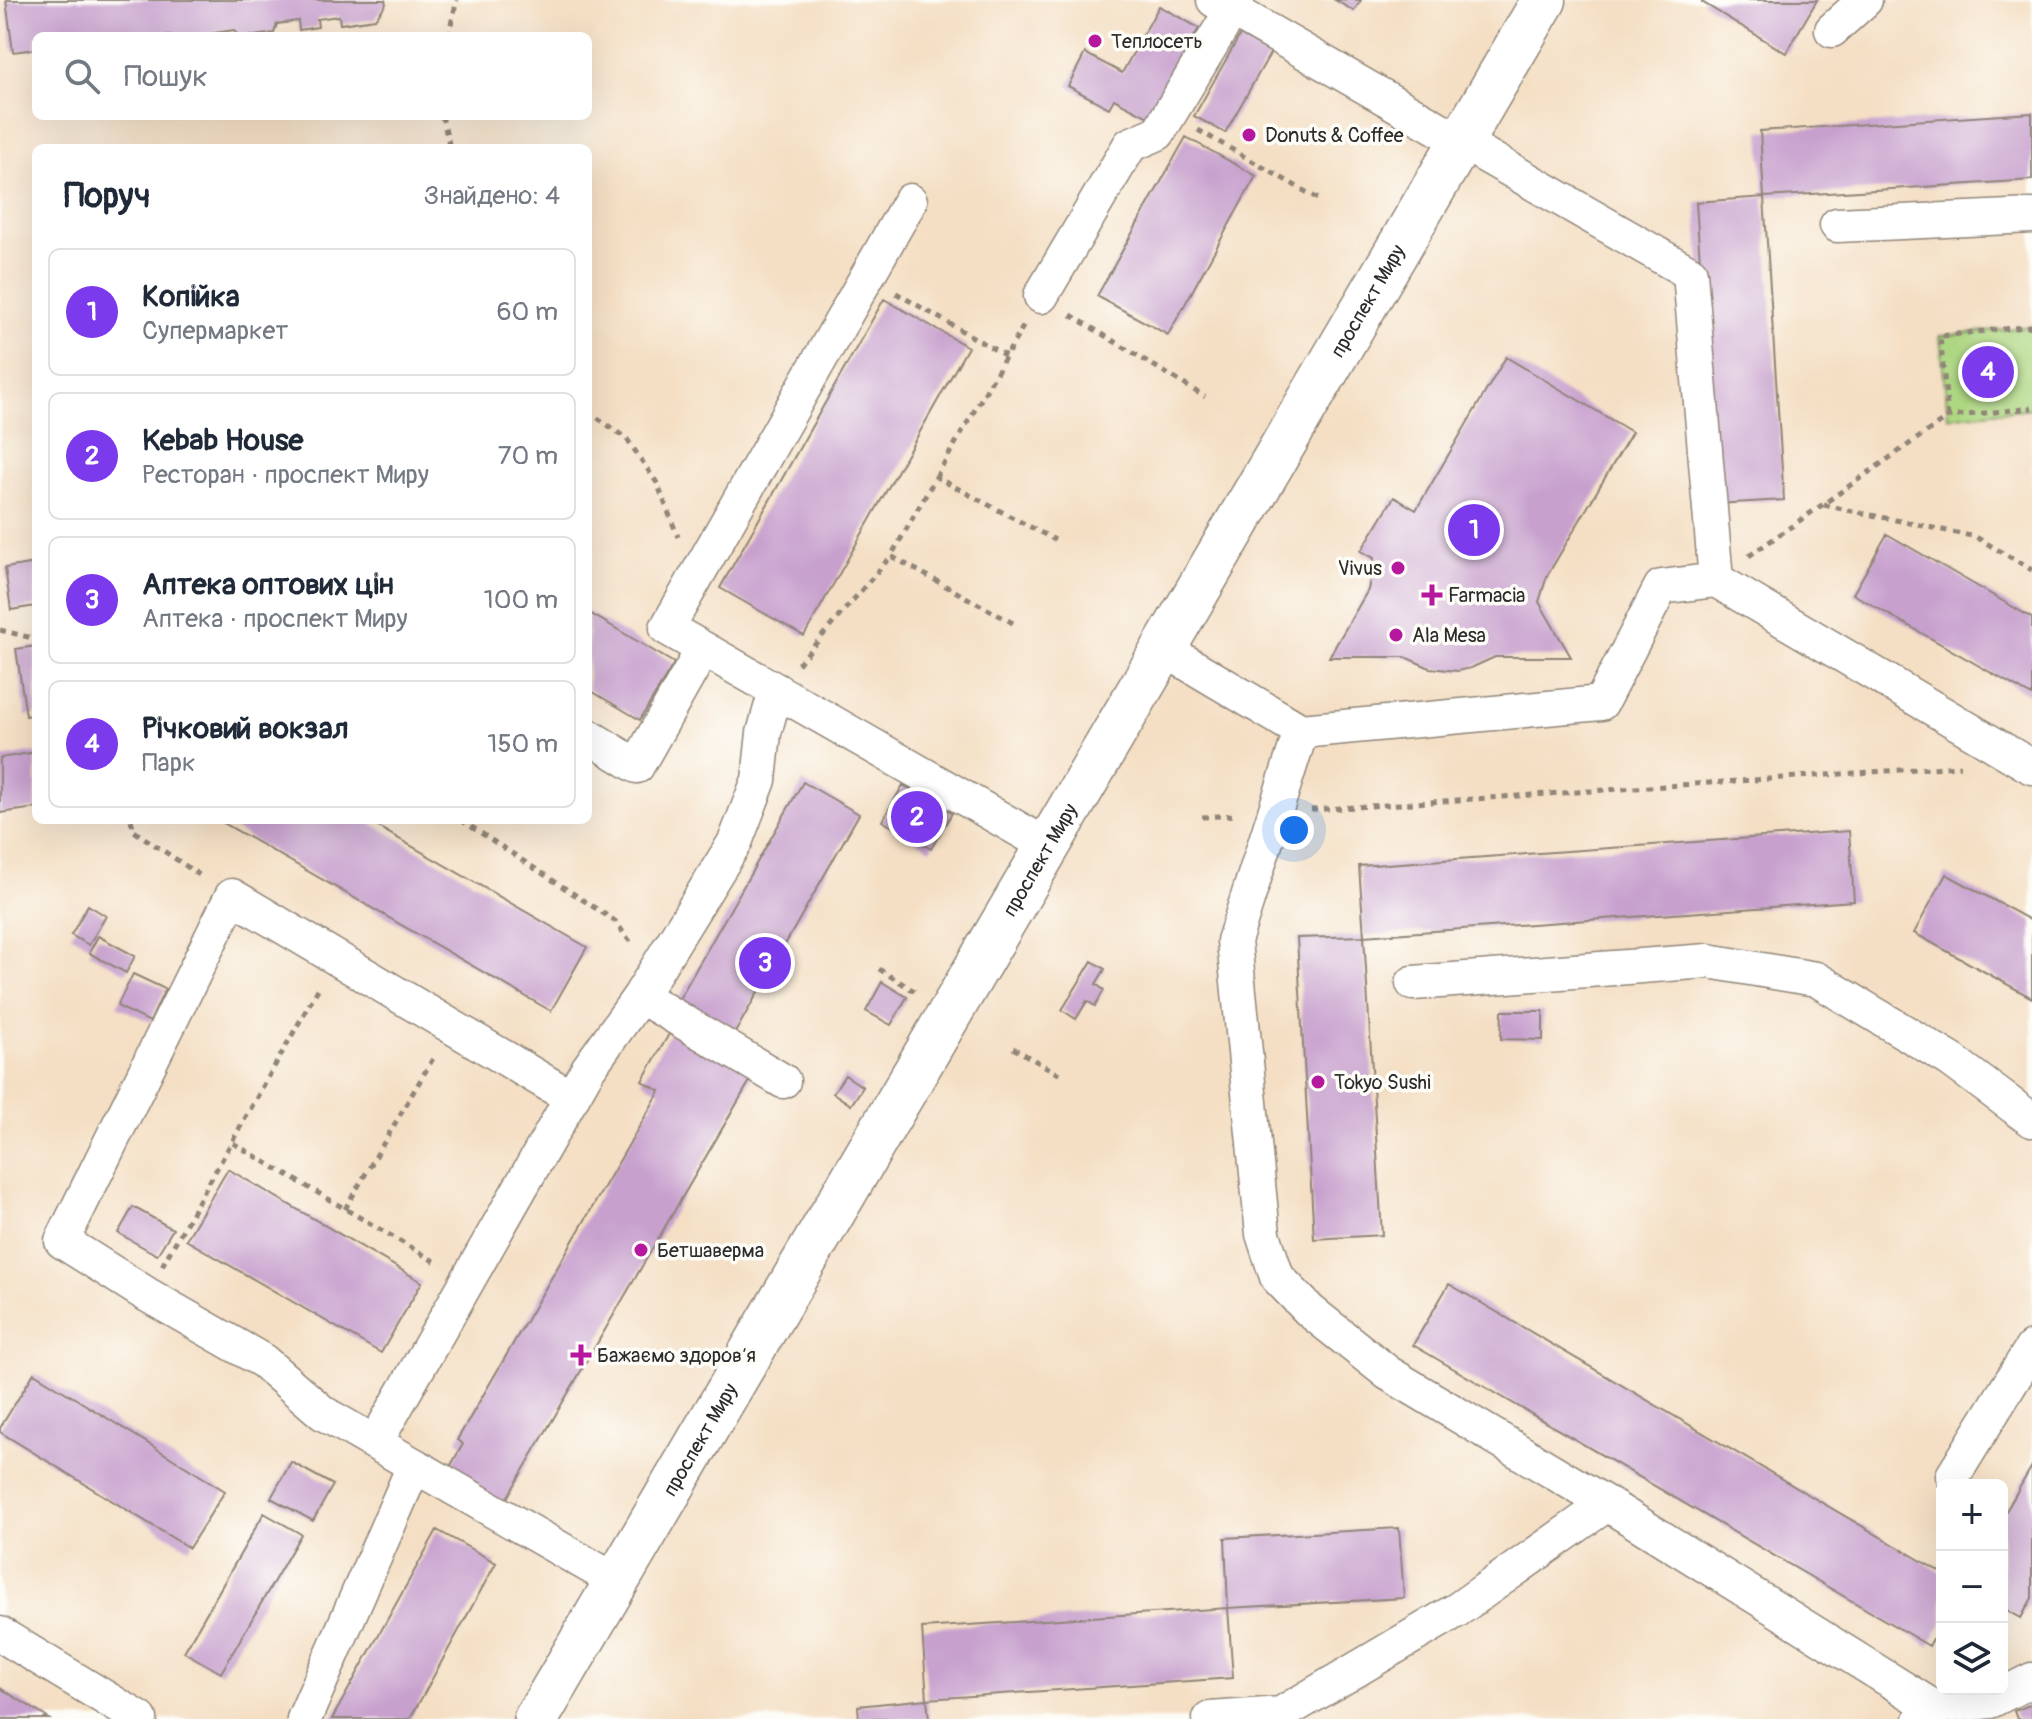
<!DOCTYPE html>
<html lang="uk">
<head>
<meta charset="utf-8">
<style>
	body { margin:0; font-family:Pangolin,sans-serif; background:#f6f6f7; color:#1f2937 }
	.controls { position:absolute; right:24px; bottom:24px; display:grid; overflow:hidden; border-radius:12px; box-shadow:0 8px 32px #0002 }
	.controls button { width:72px; height:72px; display:grid; place-items:center; padding:0; border:0; border-bottom:2px solid #e0e1e3; background:#fff; color:#1f2937; font:40px sans-serif }
	.you { position:absolute; left:1294px; top:830px; width:28px; height:28px; margin:-20px; border:6px solid #fff; border-radius:50%; background:#1a73e8; box-shadow:0 0 0 12px #1a73e833 }
	.badge { display:grid; place-items:center; width:52px; height:52px; border-radius:50%; background:#7c3aed; color:#fff; font-size:26px; font-weight:700 }
	.pin { position:absolute; translate:-50% -50%; border:4px solid #fff; box-shadow:0 2px 8px #0006 }
	.list { margin:0; padding:0; list-style:none }
	h2 { display:flex; justify-content:space-between; align-items:center; height:104px; margin:0; padding:0 32px; font-size:34px }
	h2 small { font-size:26px; font-weight:400; color:#747a83 }
	.list li { display:grid; grid-template-columns:52px 1fr auto; gap:24px; align-items:center; box-sizing:border-box; height:128px; margin:0 16px 16px; padding:0 16px; border:2px solid #e0e1e3; border-radius:12px }
	.list b { display:block; font-size:30px; white-space:nowrap }
	.list p { margin:0; font-size:26px; white-space:nowrap; color:#747a83 }
	.list em { font-size:26px; font-style:normal; color:#747a83 }
	.icon { flex:none; width:44px; height:44px; fill:none; stroke:currentColor; stroke-width:2; stroke-linecap:round; stroke-linejoin:round }
	.map { position:relative; flex:none; width:2032px; height:1719px; overflow:hidden }
	.search { position:absolute; background:#fff; box-shadow:0 8px 32px #0002; left:32px; top:32px; width:560px; height:88px; display:flex; align-items:center; gap:20px; box-sizing:border-box; padding:0 28px; border-radius:12px; color:#747a83; font-size:30px }
	.panel { position:absolute; background:#fff; box-shadow:0 8px 32px #0002; left:32px; top:144px; width:560px; height:680px; border-radius:12px }
	.map>svg:first-child { display:block }
</style>
</head>
<body>
<div class="map">
<svg width="2032" height="1719" viewBox="0 0 2032 1719">
	<rect width="100%" height="100%" fill="#fdfcf7"/>
	<filter id="ink" filterUnits="userSpaceOnUse"><feTurbulence type="fractalNoise" baseFrequency=".0125" numOctaves="2"/><feDisplacementMap in="SourceGraphic" scale="16" xChannelSelector="R" yChannelSelector="G"/><feConvolveMatrix kernelMatrix="1 2 1 2 8 2 1 2 1" color-interpolation-filters="sRGB"/></filter>
	<filter id="wash" filterUnits="userSpaceOnUse"><feTurbulence type="fractalNoise" baseFrequency=".006" numOctaves="4" result="noise"/><feDisplacementMap in="SourceGraphic" scale="32" xChannelSelector="R" yChannelSelector="G"/><feGaussianBlur stdDeviation="1.8" result="paint"/><feColorMatrix in="noise" values="0 0 0 0 0 0 0 0 0 0 0 0 0 0 0 0 0 1.4 0 .05"/><feComposite in="paint" operator="in"/></filter>
	<g filter="url(#wash)">
		<rect width="100%" height="100%" fill="#f4dfc4"/>
		<path fill="#aed782" stroke="#6c8156" stroke-width="2" d="M 2032,326 L 2032,408 L 1948,417 L 1940,336 Z"/>
		<g id="blocks">
			<path fill="#c7a0ce" d="M 6,0 L 385,0 L 386,4 L 375,19 L 340,24 L 339,16 L 317,19 L 318,27 L 299,30 L 298,21 L 277,24 L 274,33 L 254,36 L 238,36 L 234,30 L 195,36 L 36,36 L 36,49 L 13,52 Z
				M 1335,0 L 1361,0 L 1354,11 Z
				M 1703,0 L 1817,0 L 1786,53 L 1702,2 Z
				M 1159,6 L 1199,28 L 1150,118 L 1114,99 L 1109,108 L 1068,86 L 1085,53 L 1122,73 Z
				M 1240,35 L 1271,52 L 1225,133 L 1194,116 Z
				M 2032,113 L 2032,180 L 1764,197 L 1760,131 Z
				M 1186,137 L 1256,176 L 1168,335 L 1097,296 Z
				M 1764,197 L 1784,500 L 1716,504 L 1696,202 Z
				M 884,299 L 968,347 L 804,636 L 720,588 Z
				M 1506,357 L 1632,432 L 1547,576 L 1539,602 L 1571,657 L 1495,657 L 1471,668 L 1457,671 L 1430,668 L 1405,657 L 1329,657 L 1368,590 L 1374,558 L 1361,551 L 1394,497 L 1416,510 Z
				M 1887,534 L 2032,618 L 2032,696 L 1853,594 Z
				M 36,563 L 36,606 L 11,610 L 5,568 Z
				M 588,612 L 674,663 L 640,720 L 588,689 Z
				M 36,646 L 36,714 L 26,716 L 16,649 Z
				M 36,752 L 36,808 L 0,813 L 0,758 Z
				M 803,782 L 859,814 L 732,1038 L 675,1006 Z
				M 903,785 L 952,813 L 931,849 L 882,821 Z
				M 223,820 L 366,820 L 587,947 L 551,1011 L 222,822 Z
				M 1849,831 L 1854,901 L 1364,936 L 1359,866 Z
				M 1946,874 L 2032,921 L 2032,998 L 1914,933 Z
				M 88,905 L 106,916 L 89,945 L 71,935 Z
				M 98,936 L 135,956 L 126,973 L 89,953 Z
				M 1364,936 L 1382,1235 L 1314,1239 L 1297,938 Z
				M 1092,961 L 1105,969 L 1096,984 L 1104,990 L 1095,1006 L 1087,1001 L 1076,1019 L 1062,1010 Z
				M 133,974 L 165,989 L 150,1022 L 117,1006 Z
				M 882,982 L 907,997 L 891,1025 L 866,1011 Z
				M 1502,1011 L 1543,1011 L 1543,1040 L 1501,1039 Z
				M 673,1027 L 754,1074 L 503,1505 L 447,1472 L 463,1444 L 457,1440 L 660,1091 L 642,1081 Z
				M 845,1075 L 863,1087 L 851,1105 L 833,1093 Z
				M 228,1169 L 422,1282 L 381,1353 L 186,1240 Z
				M 133,1207 L 173,1229 L 157,1255 L 118,1233 Z
				M 1449,1284 L 1942,1573 L 1942,1623 L 1929,1646 L 1413,1345 Z
				M 34,1373 L 225,1491 L 189,1548 L 0,1432 L 0,1428 Z
				M 291,1462 L 333,1485 L 313,1521 L 271,1498 Z
				M 2032,1466 L 2032,1598 L 2021,1618 L 2002,1607 L 2002,1518 Z
				M 264,1513 L 301,1534 L 221,1673 L 184,1652 Z
				M 1399,1528 L 1404,1598 L 1228,1608 L 1225,1538 Z
				M 437,1530 L 496,1563 L 410,1719 L 332,1719 Z
				M 1228,1608 L 1233,1678 L 927,1699 L 922,1628 Z
				M 0,1688 L 29,1706 L 49,1719 L 0,1719 Z
				M 927,1699 L 929,1719 L 859,1719 L 858,1706 Z
				M 2032,1704 L 2032,1719 L 2017,1719 L 2014,1711 Z"/>
		</g>
	</g>
	<g filter="url(#ink)">
		<use href="#blocks" fill-opacity="0" stroke="#908578" stroke-width="2"/>
		<g fill="none" stroke-linecap="round" stroke-linejoin="round">
			<defs>
				<path id="minor" d="M 1237,0 L 1232,10 L 1690,273 L 1716,580
					M 1832,30 L 1865,0
					M 910,201 L 667,628 L 1048,846
					M 1837,225 L 2032,216
					M 1041,296 L 1130,145 L 1158,133 L 1232,10 L 1214,0
					M 1162,648 L 1301,731 L 1234,941 L 1263,1234 L 1277,1277 L 1310,1311 L 1388,1373 L 1607,1504 L 1933,1707
					M 1301,731 L 1601,703 L 1661,587 L 1716,580 L 2032,767
					M 588,736 L 637,766 L 703,649
					M 1413,983 L 1708,961 L 1816,979 L 1951,1060 L 2032,1120
					M 640,996 L 783,1081
					M 572,1098 L 232,896 L 62,1241 L 146,1294 L 263,1361 L 323,1413 L 618,1582
					M 375,1443 L 588,1069 L 640,996 L 735,842 L 759,780 L 764,733 L 776,690
					M 1953,1476 L 2032,1348
					M 0,1634 L 140,1719
					M 304,1719 L 414,1466
					M 1210,1719 L 1281,1714 L 1457,1610 L 1607,1504
					M 1921,1719 L 1933,1707 L 1990,1701 L 2032,1680"/>
				<g id="major">
					<path id="s1" d="M 536,1719 L 1544,0"/>
				</g>
			</defs>
			<use href="#minor" stroke="#908578" stroke-width="37"/>
			<use href="#major" stroke="#908578" stroke-width="47"/>
			<path stroke="#908578" stroke-width="5" stroke-dasharray="6 6" stroke-linecap="butt" d="M 448,36 L 457,0
				M 442,116 L 450,148
				M 1198,130 L 1322,201
				M 896,293 L 1006,356
				M 1071,315 L 1205,397
				M 588,411 L 627,439 L 657,483 L 678,537
				M 1948,417 L 1940,336 L 2032,326
				M 936,477 L 1024,325
				M 1824,505 L 1976,537 L 2032,570
				M 1749,556 L 1948,417 L 2032,408
				M 1013,623 L 891,556 L 936,477 L 1055,540
				M 0,630 L 36,639
				M 798,664 L 891,556
				M 1311,810 L 1960,766
				M 1202,817 L 1237,815
				M 131,820 L 134,831 L 204,878
				M 461,820 L 615,921 L 631,943
				M 879,969 L 916,992
				M 1013,1048 L 1059,1074
				M 233,1143 L 439,1264
				M 345,1209 L 435,1055
				M 162,1266 L 318,989"/>
			<use href="#minor" stroke="#fff" stroke-width="34"/>
			<use href="#major" stroke="#fff" stroke-width="44"/>
		</g>
	</g>
	<g fill="#b5179e" stroke="#fdfcf7" stroke-width="3">
		<circle cx="1095" cy="41" r="8"/>
		<circle cx="1249" cy="135" r="8"/>
		<circle cx="1398" cy="568" r="8"/>
		<path d="M1428 583h8v8h8v8h-8v8h-8v-8h-8v-8h8z"/>
		<circle cx="1396" cy="635" r="8"/>
		<circle cx="1318" cy="1082" r="8"/>
		<circle cx="641" cy="1250" r="8"/>
		<path d="M577 1343h8v8h8v8h-8v8h-8v-8h-8v-8h8z"/>
	</g>
	<g text-anchor="middle" stroke-width="7" stroke-linejoin="round" paint-order="stroke">
		<g font-size="20" fill="#2b2b2b" stroke="#fdfcf7" text-anchor="start">
			<text x="1111" y="48">Теплосеть</text>
			<text x="1265" y="142">Donuts &amp; Coffee</text>
			<text x="1382" y="575" text-anchor="end">Vivus</text>
			<text x="1448" y="602">Farmacia</text>
			<text x="1412" y="642">Ala Mesa</text>
			<text x="1334" y="1089">Tokyo Sushi</text>
			<text x="657" y="1257">Бетшаверма</text>
			<text x="597" y="1362">Бажаємо здоровʼя</text>
		</g>
		<g font-size="20" fill="#2b2b2b" stroke="#fdfcf7">
			<text dy="7" stroke="none"><textPath href="#s1" startOffset="1644">проспект Миру</textPath></text>
			<text dy="7" stroke="none"><textPath href="#s1" startOffset="996">проспект Миру</textPath></text>
			<text dy="7" stroke="none"><textPath href="#s1" startOffset="324">проспект Миру</textPath></text>
		</g>
	</g>
</svg>
<div class="controls">
<button>+</button>
<button>−</button>
<button><svg class="icon" aria-label="layers" viewBox="0 0 24 24"><path d="M12 4l9 5-9 5-9-5zM3 14l9 5 9-5"/></svg></button>
</div>
<div class="you"></div>
<div class="pin badge" style="left:1474px;top:530px">1</div>
<div class="pin badge" style="left:917px;top:817px">2</div>
<div class="pin badge" style="left:765px;top:963px">3</div>
<div class="pin badge" style="left:1988px;top:372px">4</div>
<div class="search"><svg class="icon" aria-label="search" viewBox="0 0 24 24"><circle cx="10" cy="10" r="6"/><path d="M15 15l6 6"/></svg>Пошук</div>
<section class="panel">
<h2>Поруч<small>Знайдено: 4</small></h2>
<ul class="list">
<li><span class="badge">1</span><div><b>Копійка</b><p>Супермаркет</p></div><em>60 m</em></li>
<li><span class="badge">2</span><div><b>Kebab House</b><p>Ресторан · проспект Миру</p></div><em>70 m</em></li>
<li><span class="badge">3</span><div><b>Аптека оптових цін</b><p>Аптека · проспект Миру</p></div><em>100 m</em></li>
<li><span class="badge">4</span><div><b>Річковий вокзал</b><p>Парк</p></div><em>150 m</em></li>
</ul>
</section>
</div>
</body>
</html>
